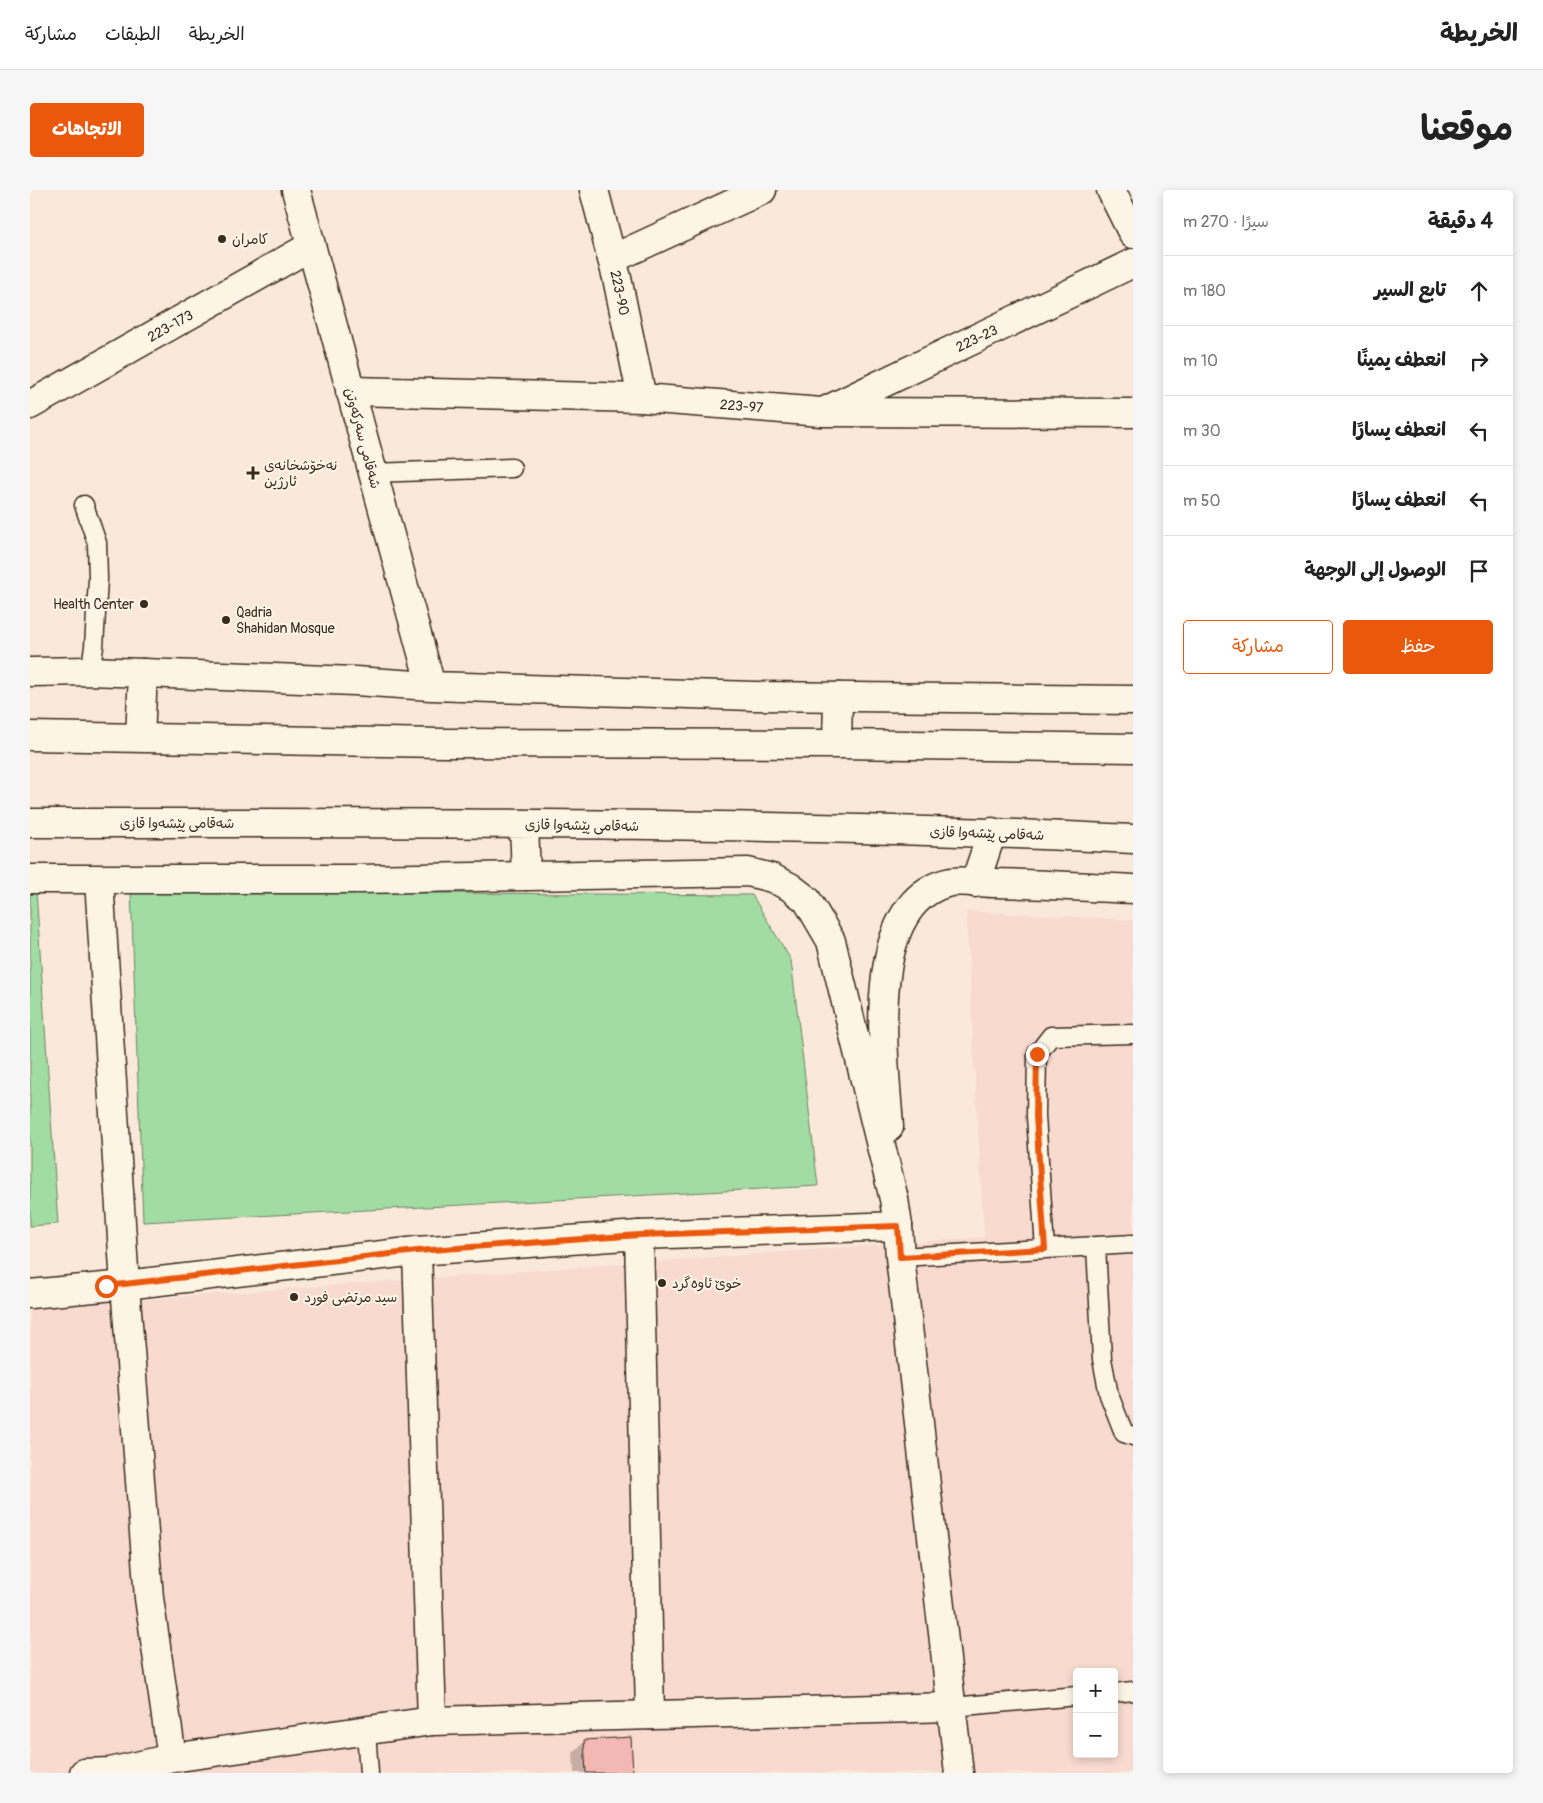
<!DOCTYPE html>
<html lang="ar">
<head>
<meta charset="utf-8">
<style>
	body { margin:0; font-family:Pangolin,"Playpen Sans Arabic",sans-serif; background:#f6f6f6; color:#222; direction:rtl }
	.controls { position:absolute; right:15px; bottom:15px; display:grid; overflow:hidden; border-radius:5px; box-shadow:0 2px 8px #0003 }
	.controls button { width:45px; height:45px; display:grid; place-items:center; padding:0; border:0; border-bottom:1px solid #e0e0e0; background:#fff; color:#222; font:25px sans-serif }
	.stop { position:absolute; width:15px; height:15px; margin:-11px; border:4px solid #ea580c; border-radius:50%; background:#fff }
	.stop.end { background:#ea580c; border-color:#fff; box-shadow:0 1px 5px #0008 }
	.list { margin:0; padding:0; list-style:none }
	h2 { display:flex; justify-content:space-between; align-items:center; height:65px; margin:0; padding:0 20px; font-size:21px }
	h2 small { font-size:16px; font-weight:400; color:#767676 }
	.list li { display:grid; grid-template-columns:32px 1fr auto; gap:15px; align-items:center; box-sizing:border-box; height:70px; padding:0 20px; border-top:1px solid #e0e0e0 }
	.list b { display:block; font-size:19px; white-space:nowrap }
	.list em { font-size:16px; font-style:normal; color:#767676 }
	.actions { display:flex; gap:10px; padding:15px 20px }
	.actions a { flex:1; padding:11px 0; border:1px solid #ea580c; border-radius:5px; text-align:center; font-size:18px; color:#ea580c }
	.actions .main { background:#ea580c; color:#fff }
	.icon { flex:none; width:28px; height:28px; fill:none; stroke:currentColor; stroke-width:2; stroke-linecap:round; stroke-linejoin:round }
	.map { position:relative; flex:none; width:1103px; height:1583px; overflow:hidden; direction:ltr; border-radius:5px }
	header { display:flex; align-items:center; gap:30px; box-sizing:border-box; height:70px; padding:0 25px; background:#fff; border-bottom:1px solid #e0e0e0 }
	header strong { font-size:24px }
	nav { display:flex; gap:28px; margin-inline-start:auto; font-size:18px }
	.intro { display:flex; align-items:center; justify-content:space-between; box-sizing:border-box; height:120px; padding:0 30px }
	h1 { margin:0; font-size:35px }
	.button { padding:12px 22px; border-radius:5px; background:#ea580c; color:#fff; font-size:18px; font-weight:700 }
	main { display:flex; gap:30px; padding:0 30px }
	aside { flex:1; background:#fff; border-radius:5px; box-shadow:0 2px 8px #0003 }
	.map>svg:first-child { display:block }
</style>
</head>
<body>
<header>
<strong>الخريطة</strong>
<nav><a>الخريطة</a><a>الطبقات</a><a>مشاركة</a></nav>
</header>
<div class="intro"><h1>موقعنا</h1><a class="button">الاتجاهات</a></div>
<main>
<aside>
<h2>4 دقيقة<small>سيرًا · 270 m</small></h2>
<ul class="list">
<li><svg class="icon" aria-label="ahead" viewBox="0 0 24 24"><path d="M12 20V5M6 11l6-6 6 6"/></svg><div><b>تابع السير</b></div><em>180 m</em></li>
<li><svg class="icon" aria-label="right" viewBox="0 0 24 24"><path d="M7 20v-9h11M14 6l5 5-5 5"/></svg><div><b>انعطف يمينًا</b></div><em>10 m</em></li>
<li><svg class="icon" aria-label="left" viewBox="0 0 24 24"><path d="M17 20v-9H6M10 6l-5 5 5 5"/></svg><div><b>انعطف يسارًا</b></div><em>30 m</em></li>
<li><svg class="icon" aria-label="left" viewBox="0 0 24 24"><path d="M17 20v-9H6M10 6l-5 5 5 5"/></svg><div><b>انعطف يسارًا</b></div><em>50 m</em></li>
<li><svg class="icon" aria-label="arrive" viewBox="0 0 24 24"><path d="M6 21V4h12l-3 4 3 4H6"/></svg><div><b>الوصول إلى الوجهة</b></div></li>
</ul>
<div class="actions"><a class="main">حفظ</a><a>مشاركة</a></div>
</aside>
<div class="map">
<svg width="1103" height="1583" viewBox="0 0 1103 1583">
	<rect width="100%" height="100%" fill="#fae9db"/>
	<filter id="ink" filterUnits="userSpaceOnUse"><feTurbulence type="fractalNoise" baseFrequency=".02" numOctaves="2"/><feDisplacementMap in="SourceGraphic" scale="10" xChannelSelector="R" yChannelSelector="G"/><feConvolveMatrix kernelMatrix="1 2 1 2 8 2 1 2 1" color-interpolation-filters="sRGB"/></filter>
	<g filter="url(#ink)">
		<path fill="#f8dacf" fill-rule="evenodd" d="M 936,721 L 1103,730 L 1103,1583 L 0,1583 L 0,1118 L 954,1047 ZM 1047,1482 L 1084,1482 L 1084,1564 L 1047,1564 Z"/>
		<path fill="#a1dda3" stroke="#6e8460" d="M 0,700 L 6,700 L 28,1034 L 0,1036 Z
			M 101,701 L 722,705 L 761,770 L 788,996 L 113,1032 Z"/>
		<path fill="#0003" d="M 555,1551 L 602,1583 L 544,1583 L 543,1563 Z"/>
		<path fill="#f3b8b4" stroke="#3b2a1e" d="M 601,1547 L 603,1583 L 556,1583 L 554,1550 Z"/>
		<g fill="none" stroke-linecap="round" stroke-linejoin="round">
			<defs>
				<path id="lane" d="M 343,283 L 482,278
					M 54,315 L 67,353 L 68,389 L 64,457 L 60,481
					M 1066,1056 L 1072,1169 L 1079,1205 L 1094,1243 L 1103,1246
					M 1015,1059 L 1006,926 L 1007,864 L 1021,846 L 1103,844
					M 870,1067 L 1103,1054
					M 1084,1503 L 1103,1501
					M 922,1517 L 1047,1506
					M 336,1541 L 339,1583"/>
				<g id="street">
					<path id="s1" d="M 564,0 L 587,88 L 612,208"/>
					<path d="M 1081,0 L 1103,44"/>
					<path d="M 582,69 L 732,0"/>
					<path id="s2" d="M 320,201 L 612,208 L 791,222 L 1103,223"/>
					<path id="s3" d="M 0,215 L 281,56"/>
					<path id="s4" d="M 797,220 L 1103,73"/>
					<path d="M 69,690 L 95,1095 L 119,1408 L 142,1568"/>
					<path d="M 609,1045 L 620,1525"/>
					<path d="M 387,1061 L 402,1531"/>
					<path d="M 0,1104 L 95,1095 L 387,1061 L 609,1045 L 868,1036"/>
					<path d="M 54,1583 L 80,1582 L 142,1568 L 402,1531 L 922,1517"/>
				</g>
				<path id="secondary" d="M 266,0 L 401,496
					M 0,482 L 60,481 L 325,491 L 401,496 L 724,506 L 1103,510
					M 0,689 L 329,689 L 718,682 L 742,688 L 760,697 L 777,710 L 801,751 L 864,1009 L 868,1036 L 870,1067 L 929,1583
					M 859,937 C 855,872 831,710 921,692 C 933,690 953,693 966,693 C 1012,694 1057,697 1103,699"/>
				<path id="highway" d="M 0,546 L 414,553 L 807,554 L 1103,558
					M 110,548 L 113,483
					M 807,554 L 808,507
					M 0,633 C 368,633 736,631 1103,649
					M 494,634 L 496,686
					M 945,693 L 962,642"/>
			</defs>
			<use href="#lane" stroke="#3b2a1e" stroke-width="21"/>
			<use href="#street" stroke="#3b2a1e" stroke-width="31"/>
			<use href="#secondary" stroke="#3b2a1e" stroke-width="31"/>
			<use href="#highway" stroke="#3b2a1e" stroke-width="31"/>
			<use href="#lane" stroke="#fcf5e5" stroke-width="18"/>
			<use href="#street" stroke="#fcf5e5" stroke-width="28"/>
			<use href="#secondary" stroke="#fcf5e5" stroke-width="28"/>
			<use href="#highway" stroke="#fcf5e5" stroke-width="28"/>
		</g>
	</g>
	<g fill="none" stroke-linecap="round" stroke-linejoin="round" filter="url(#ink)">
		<path stroke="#ea580c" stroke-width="6" d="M 76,1096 L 387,1061 L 609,1045 L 868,1036 L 870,1067 L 1015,1059 L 1006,926 L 1007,864"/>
	</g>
	<g fill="#3b2a1e" stroke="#fcf5e5" stroke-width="2">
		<circle cx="192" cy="49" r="5"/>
		<path d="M220.5 275.5h5v5h5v5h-5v5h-5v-5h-5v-5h5z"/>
		<circle cx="114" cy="414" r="5"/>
		<circle cx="196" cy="430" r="5"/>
		<circle cx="632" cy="1093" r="5"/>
		<circle cx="264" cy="1107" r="5"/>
	</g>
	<g text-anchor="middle" stroke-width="4" stroke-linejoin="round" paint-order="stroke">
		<g font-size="14" fill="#3b2a1e" stroke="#fcf5e5" text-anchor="start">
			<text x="202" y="54">كامران</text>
			<text x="234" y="280">نەخۆشخانەی<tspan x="234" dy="16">ئارژین</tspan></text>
			<text x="104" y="419" text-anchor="end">Health Center</text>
			<text x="206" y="427">Qadria<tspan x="206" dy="16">Shahidan Mosque</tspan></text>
			<text x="642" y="1098">خوێ ئاوەگرد</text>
			<text x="274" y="1112">سيد مرتضى فورد</text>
		</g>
		<g font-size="14" fill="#3b2a1e" stroke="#fcf5e5">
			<text dy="5" stroke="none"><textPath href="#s1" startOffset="106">223-90</textPath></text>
			<text dy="5" stroke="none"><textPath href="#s3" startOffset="161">223-173</textPath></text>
			<text dy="5" stroke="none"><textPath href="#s4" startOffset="166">223-23</textPath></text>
			<text dy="5" stroke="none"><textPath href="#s2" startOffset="392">223-97</textPath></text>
			<text transform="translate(333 248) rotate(75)" y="5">شەقامی سەرکەوتن</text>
			<text x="147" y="638">شەقامی پێشەوا قازی</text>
			<text transform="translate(552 635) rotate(1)" y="5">شەقامی پێشەوا قازی</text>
			<text transform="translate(957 643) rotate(2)" y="5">شەقامی پێشەوا قازی</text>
		</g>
	</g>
</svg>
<div class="controls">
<button>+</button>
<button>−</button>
</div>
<div class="stop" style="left:76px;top:1096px"></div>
<div class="stop end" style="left:1007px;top:864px"></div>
</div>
</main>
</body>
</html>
